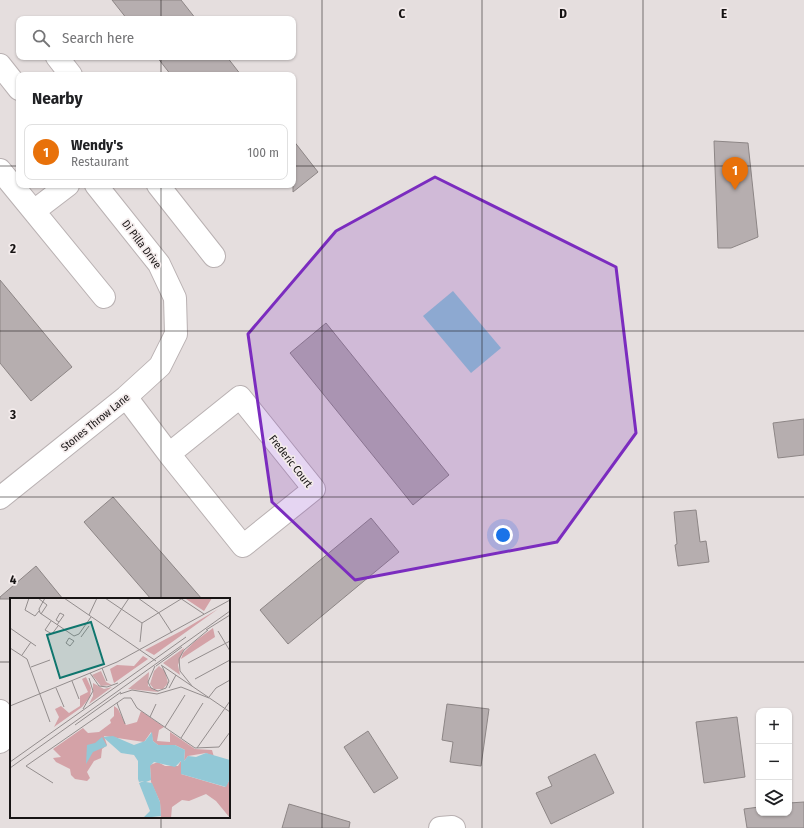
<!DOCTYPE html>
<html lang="en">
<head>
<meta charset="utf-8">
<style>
	body { margin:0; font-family:"Fira Sans Condensed",sans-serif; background:#f2f2f2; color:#202124 }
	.controls { position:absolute; right:12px; bottom:12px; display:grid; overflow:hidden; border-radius:8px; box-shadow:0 1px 3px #0004 }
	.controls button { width:36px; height:36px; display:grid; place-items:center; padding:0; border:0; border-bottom:1px solid #e0e0e0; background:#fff; color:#202124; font:20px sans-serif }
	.you { position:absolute; left:503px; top:535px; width:14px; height:14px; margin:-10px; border:3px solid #fff; border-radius:50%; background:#1a73e8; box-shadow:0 0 0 6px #1a73e833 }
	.badge { display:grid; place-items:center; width:26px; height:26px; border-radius:50%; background:#b45309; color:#fff; font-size:13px; font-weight:700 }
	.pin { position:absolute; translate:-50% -33px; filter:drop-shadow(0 1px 2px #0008) }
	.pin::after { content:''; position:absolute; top:21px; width:14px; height:12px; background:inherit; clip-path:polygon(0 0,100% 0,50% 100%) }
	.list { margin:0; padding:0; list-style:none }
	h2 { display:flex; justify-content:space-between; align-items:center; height:52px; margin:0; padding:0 16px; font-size:17px }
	h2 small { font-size:13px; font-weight:400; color:#757577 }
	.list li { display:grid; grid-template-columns:26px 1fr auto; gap:12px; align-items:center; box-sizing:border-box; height:56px; margin:0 8px 8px; padding:0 8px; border:1px solid #e0e0e0; border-radius:8px }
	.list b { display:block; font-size:15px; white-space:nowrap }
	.list p { margin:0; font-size:13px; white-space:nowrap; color:#757577 }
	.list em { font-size:13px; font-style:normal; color:#757577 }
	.icon { flex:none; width:22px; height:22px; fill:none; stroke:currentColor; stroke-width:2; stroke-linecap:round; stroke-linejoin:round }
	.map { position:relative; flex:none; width:804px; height:828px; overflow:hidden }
	.search { position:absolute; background:#fff; box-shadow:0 1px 3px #0004; left:16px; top:16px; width:280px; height:44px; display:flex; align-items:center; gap:10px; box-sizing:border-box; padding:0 14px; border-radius:8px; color:#757577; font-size:15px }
	.panel { position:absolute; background:#fff; box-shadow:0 1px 3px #0004; left:16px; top:72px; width:280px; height:116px; border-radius:8px }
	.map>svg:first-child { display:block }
</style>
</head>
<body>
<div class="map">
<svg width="804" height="828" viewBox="0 0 804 828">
	<rect width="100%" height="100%" fill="#e5dede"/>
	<path fill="#92c8d6" d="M 453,291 L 501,348 L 471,373 L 423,316 Z"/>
	<path fill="#b6aeaf" stroke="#8d8686" d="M 112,0 L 181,0 L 196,19 L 127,19 Z
		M 157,57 L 227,57 L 241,75 L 171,75 Z
		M 293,140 L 318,172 L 293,192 Z
		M 714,141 L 748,143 L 758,237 L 731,248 L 718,248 Z
		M 0,280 L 72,367 L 31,401 L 0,363 Z
		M 326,323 L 449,475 L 413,505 L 290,353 Z
		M 804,419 L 804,455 L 778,458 L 773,423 Z
		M 113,497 L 202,599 L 151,599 L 84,522 Z
		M 696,510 L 700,542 L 706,541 L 709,562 L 678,566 L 675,545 L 677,544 L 674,512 Z
		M 371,518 L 399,552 L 288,644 L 260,610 Z
		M 36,566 L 63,599 L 0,599 L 0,597 Z
		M 447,704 L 489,709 L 481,766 L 450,762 L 453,742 L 442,740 Z
		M 737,717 L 745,777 L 704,783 L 696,722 Z
		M 368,731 L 398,778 L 374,793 L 344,747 Z
		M 595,754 L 614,793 L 551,824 L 536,793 L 552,786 L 548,777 Z
		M 804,802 L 804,828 L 747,828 L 744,809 L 759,807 L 759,813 L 789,813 L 789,803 Z
		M 289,804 L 350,822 L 349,828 L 282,828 Z"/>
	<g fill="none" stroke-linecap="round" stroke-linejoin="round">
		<defs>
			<path id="street" d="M 57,57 L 71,75
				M 0,65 L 19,89
				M 0,170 L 104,297
				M 158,185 L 214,256
				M 34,211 L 68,185
				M 126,397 L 169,454
				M 240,397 L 314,489 L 243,546 L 169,454 Z
				M 0,498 L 126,397 L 160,366 L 176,334 L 175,298 L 159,264 L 96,185
				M 0,711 L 11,725
				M 0,742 L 11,733
				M 440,828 L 452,827 L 454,828"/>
		</defs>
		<use href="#street" stroke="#b9b1b2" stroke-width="24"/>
		<use href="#street" stroke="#fff" stroke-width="22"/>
	</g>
	<path fill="#7b2cbf" fill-opacity="0.2" stroke="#7b2cbf" stroke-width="3" stroke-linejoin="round" d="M 435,177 L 616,267 L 636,433 L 557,542 L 355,580 L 272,502 L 248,334 L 336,231 Z"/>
	<path fill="none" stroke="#171414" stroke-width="1" stroke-opacity="0.55" d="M 161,0 L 161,19M 322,0 L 322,828M 482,0 L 482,828M 643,0 L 643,828M 161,57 L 161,75M 0,166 L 19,166M 293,166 L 804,166M 161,185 L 161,599M 0,331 L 804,331M 0,497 L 804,497M 0,662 L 11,662M 229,662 L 804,662M 161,817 L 161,828"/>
	<g text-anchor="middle" stroke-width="3.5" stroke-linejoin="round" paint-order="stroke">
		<g font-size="11" fill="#171414" stroke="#f3ebeb">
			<text transform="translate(142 244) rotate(53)" y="4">Di Pilla Drive</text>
			<text transform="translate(95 422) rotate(-39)" y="4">Stones Throw Lane</text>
			<text transform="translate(291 461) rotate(52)" y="4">Frederic Court</text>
		</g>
	</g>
	<g transform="translate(10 598)">
		<rect width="220" height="220" fill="#e5dede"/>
		<path d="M 174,50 L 168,67 L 170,77 L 153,65 ZM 149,68 L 155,73 L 158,85 L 153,91 L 144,91 L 140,86 L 144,73 ZM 91,73 L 96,84 L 102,87 L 91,88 L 82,77 ZM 139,74 L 138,88 L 149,94 L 118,91 ZM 83,85 L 94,91 L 102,89 L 79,106 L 83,98 Z" fill="#d1a7ab"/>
		<path d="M 202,0 L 194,13 L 176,1 L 180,0 ZM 208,11 L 144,57 L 135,52 L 173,32 ZM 203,30 L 205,39 L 171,61 L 173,55 L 184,44 ZM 133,58 L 138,61 L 104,85 L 100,71 L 107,67 L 124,68 ZM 76,79 L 81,90 L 80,99 L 72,109 L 44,129 L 49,119 L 45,111 L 51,108 L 59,115 L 70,108 L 70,98 L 78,94 L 72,81 ZM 104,108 L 108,111 L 116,127 L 127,124 L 131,113 L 154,129 L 149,132 L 147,143 L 160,144 L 160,134 L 185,151 L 202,152 L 204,159 L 196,155 L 178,158 L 174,163 L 175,152 L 165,147 L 148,147 L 143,143 L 141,134 L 134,144 L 94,138 L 97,147 L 92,151 L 91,160 L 84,163 L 77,174 L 80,180 L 77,183 L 65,181 L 61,177 L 60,171 L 46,164 L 43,160 L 51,159 L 43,151 L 73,130 L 78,135 L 89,134 L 101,125 L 100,122 L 104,118 ZM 171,163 L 171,176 L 215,189 L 220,181 L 220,220 L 206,203 L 196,196 L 179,203 L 172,202 L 162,209 L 161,220 L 151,220 L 150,204 L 141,184 L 140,167 L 148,164 L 155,168 L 168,168 Z" fill="#d4a2a7"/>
		<path d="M 142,134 L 143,143 L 148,147 L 165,147 L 175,152 L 174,163 L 178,158 L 186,159 L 196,155 L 220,162 L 220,181 L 216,189 L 171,176 L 171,163 L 165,169 L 144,164 L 140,168 L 141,182 L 136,184 L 142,185 L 150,204 L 151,218 L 133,220 L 140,213 L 129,185 L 134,183 L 129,184 L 128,181 L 128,163 L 124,157 L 111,155 L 93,139 L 103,138 L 124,147 L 135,143 ZM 92,139 L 97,148 L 83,154 L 76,166 L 77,147 L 85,145 Z" fill="#92c8d6"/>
		<path fill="none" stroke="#938d8d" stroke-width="1" d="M 19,0 L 15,12 L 25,18 L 29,13M 28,0 L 37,7 L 31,16M 35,0 L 29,11 L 30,15 L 64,38 L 69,36 L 81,19M 54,0 L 146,63M 95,0 L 132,25M 128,0 L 149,15 L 162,35M 170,0 L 194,16M 79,17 L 87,0M 41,23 L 35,32 L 42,36 L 48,28M 132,25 L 171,1M 47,27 L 49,24 L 54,17 L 50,15 L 46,22 L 49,24M 0,30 L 26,48M 99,30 L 119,0M 196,32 L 220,17M 208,33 L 220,53M 71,39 L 79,28M 59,40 L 64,43 L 60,48 L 56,45 ZM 130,44 L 132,25M 0,50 L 17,61 L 40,124M 12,57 L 21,44M 178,65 L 220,43M 151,67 L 220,114M 145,68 L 138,84 L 141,90 L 148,93 L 156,90 L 159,83 L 152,68M 146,68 L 172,49M 21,69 L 40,62M 92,70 L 97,83M 80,75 L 89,88 L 97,89 L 108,85M 185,81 L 220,62M 62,83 L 69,101M 182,88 L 170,73 L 169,61 L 174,52 L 198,32M 46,90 L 54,109M 159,90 L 166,77M 110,96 L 122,92 L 147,96 L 171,89 L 199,100M 199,99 L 206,90 L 220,82M 107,105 L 115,126M 0,108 L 107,64 L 220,2M 73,111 L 83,93 L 79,80M 140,119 L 146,106M 65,127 L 111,94M 155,129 L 175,97M 171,140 L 193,105M 187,150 L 220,103M 0,164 L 176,39M 0,170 L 220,13M 43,185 L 16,168 L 114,100 L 121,100 L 127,110 L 185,150 L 209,149 L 220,134"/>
		<path fill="#0f766e" fill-opacity="0.15" stroke="#0f766e" stroke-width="2" d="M 81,24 L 94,66 L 50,80 L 37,37 Z"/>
		<rect width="220" height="220" fill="none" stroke="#171414" stroke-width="2"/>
	</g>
	<g font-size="13" text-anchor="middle" font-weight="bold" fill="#171414" stroke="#f3ebeb" stroke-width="3.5" stroke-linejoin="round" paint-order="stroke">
		<text x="402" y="18">C</text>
		<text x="563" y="18">D</text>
		<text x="724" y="18">E</text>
		<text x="13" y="253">2</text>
		<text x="13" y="419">3</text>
		<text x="13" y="584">4</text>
	</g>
</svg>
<div class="controls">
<button>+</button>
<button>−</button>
<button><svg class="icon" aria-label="layers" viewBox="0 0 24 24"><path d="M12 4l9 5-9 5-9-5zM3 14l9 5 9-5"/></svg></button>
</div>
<div class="you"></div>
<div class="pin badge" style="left:735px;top:190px;background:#e8710a">1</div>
<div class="search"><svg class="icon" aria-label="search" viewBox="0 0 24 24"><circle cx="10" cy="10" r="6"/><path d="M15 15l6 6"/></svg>Search here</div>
<section class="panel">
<h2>Nearby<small></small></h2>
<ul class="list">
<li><span class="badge" style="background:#e8710a">1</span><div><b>Wendy's</b><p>Restaurant</p></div><em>100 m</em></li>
</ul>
</section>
</div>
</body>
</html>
